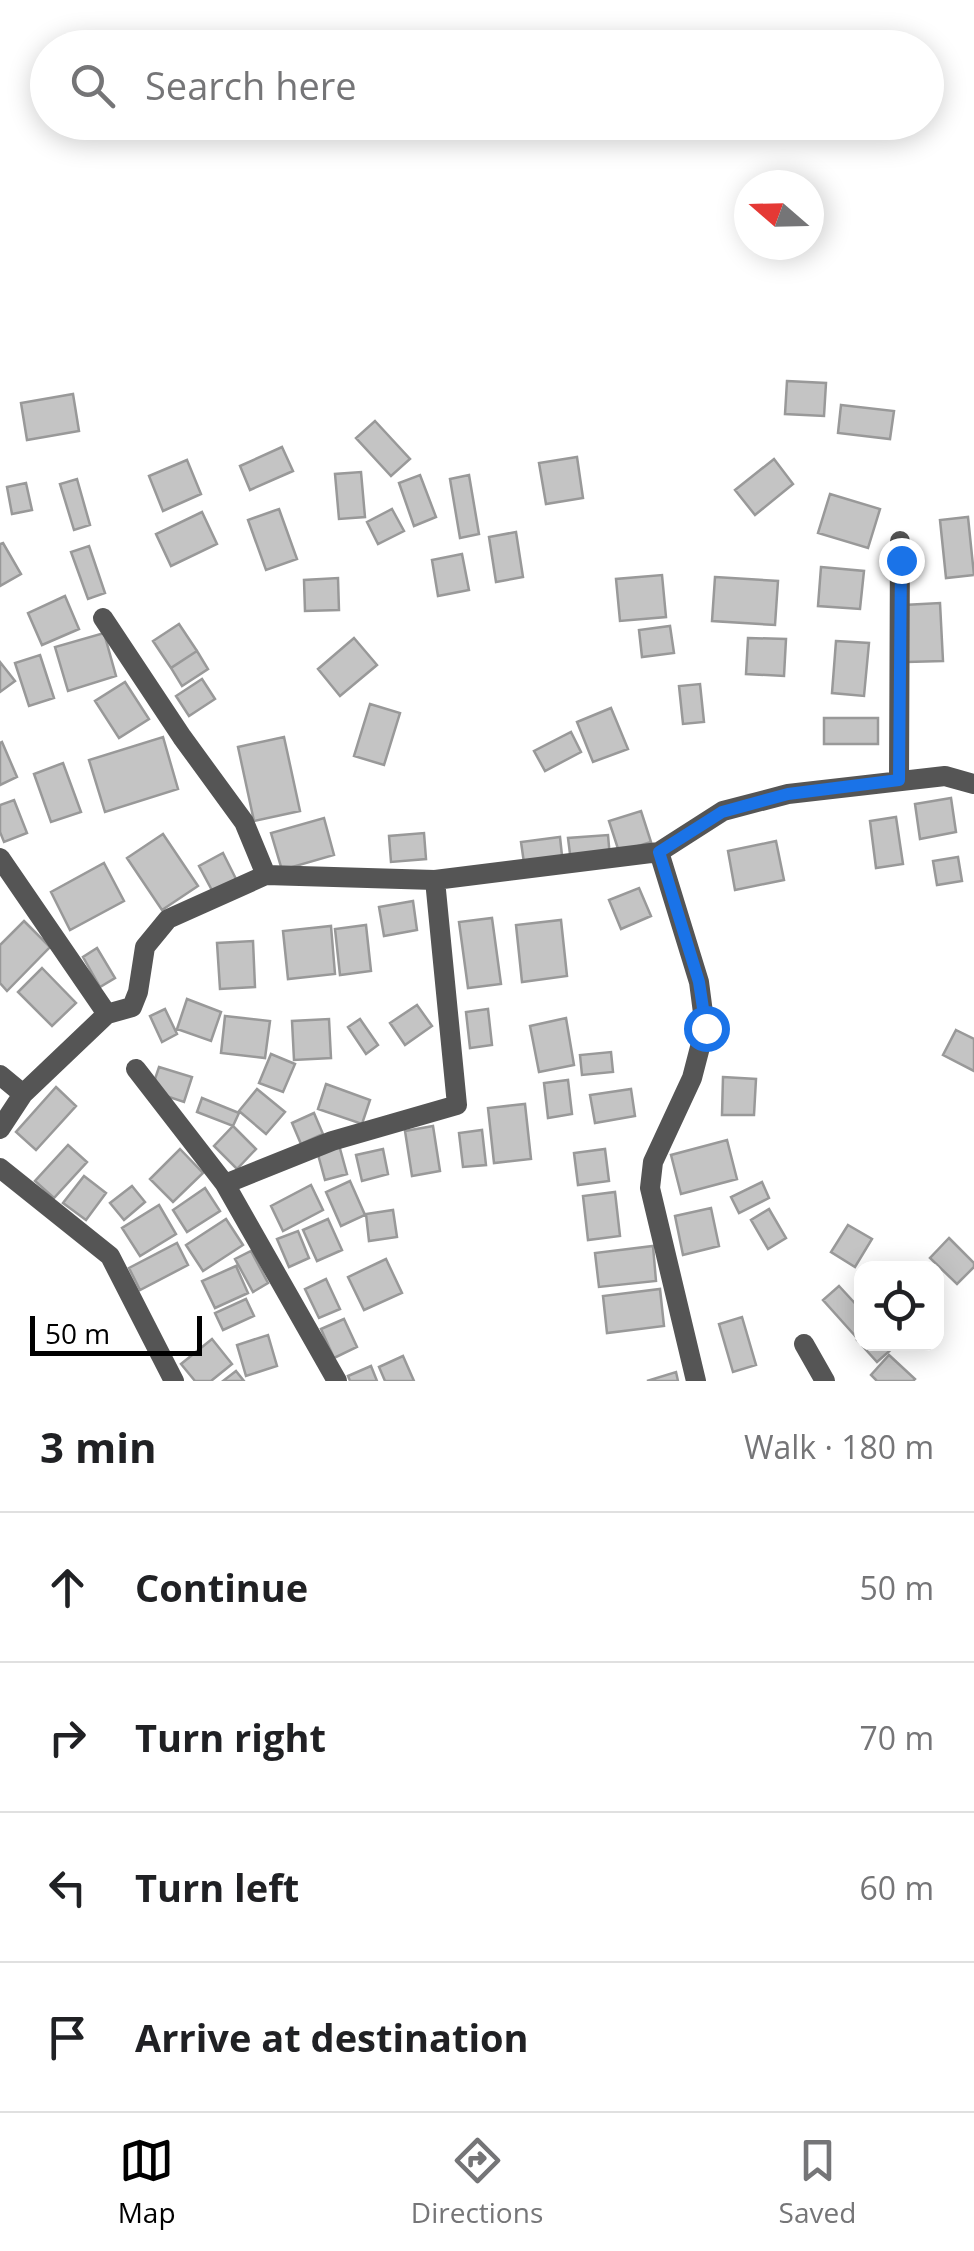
<!DOCTYPE html>
<html lang="en">
<head>
<meta charset="utf-8">
<style>
	body { margin:0; font-family:"Open Sans",sans-serif; background:#f6f6f6; color:#202124 }
	.controls { position:absolute; right:30px; bottom:30px; display:grid; overflow:hidden; border-radius:20px; box-shadow:0 5px 25px #0003 }
	.controls button { width:90px; height:90px; display:grid; place-items:center; padding:0; border:0; border-bottom:2px solid #e0e0e0; background:#fff; color:#202124; font:50px sans-serif }
	.compass { position:absolute; left:734px; top:170px; width:90px; height:90px; border-radius:50%; background:#fff; box-shadow:0 5px 25px #0003; rotate:290deg }
	.scale { position:absolute; left:30px; bottom:25px; width:172px; box-sizing:border-box; padding-left:10px; border:5px solid #000; border-top:0; font-size:28px; line-height:35px; white-space:nowrap; color:#000; -webkit-text-stroke:8px #fff; paint-order:stroke }
	.stop { position:absolute; width:30px; height:30px; margin:-22px; border:8px solid #1a73e8; border-radius:50%; background:#fff }
	.stop.end { background:#1a73e8; border-color:#fff; box-shadow:0 2px 10px #0008 }
	.list { margin:0; padding:0; list-style:none }
	h2 { display:flex; justify-content:space-between; align-items:center; height:130px; margin:0; padding:0 40px; font-size:42px }
	h2 small { font-size:32px; font-weight:400; color:#757577 }
	.list li { display:grid; grid-template-columns:65px 1fr auto; gap:30px; align-items:center; box-sizing:border-box; height:150px; padding:0 40px; border-top:2px solid #e0e0e0 }
	.list b { display:block; font-size:38px; white-space:nowrap }
	.list em { font-size:32px; font-style:normal; color:#757577 }
	.icon { flex:none; width:55px; height:55px; fill:none; stroke:currentColor; stroke-width:2; stroke-linecap:round; stroke-linejoin:round }
	.map { position:relative; flex:none; width:974px; height:1381px; overflow:hidden }
	.search { position:absolute; background:#fff; box-shadow:0 5px 25px #0003; left:30px; right:30px; top:30px; height:110px; display:flex; align-items:center; gap:25px; box-sizing:border-box; padding:0 35px; border-radius:55px; color:#757577; font-size:38px }
	.sheet { height:730px; background:#fff }
	nav { display:flex; justify-content:space-around; align-items:center; box-sizing:border-box; height:140px; border-top:2px solid #e0e0e0; background:#fff; font-size:28px; color:#757577 }
	nav a { display:grid; justify-items:center; gap:5px }
	nav .on { color:#000 }
	.map>svg:first-child { display:block }
</style>
</head>
<body>
<div class="map">
<svg width="974" height="1381" viewBox="0 0 974 1381">
	<rect width="100%" height="100%" fill="#fff"/>
	<path fill="#c4c4c4" stroke="#999" stroke-width="2.5" d="M 787,381 L 826,383 L 824,416 L 785,414 Z
		M 73,394 L 79,431 L 27,440 L 21,403 Z
		M 841,405 L 894,411 L 890,439 L 838,433 Z
		M 375,421 L 410,459 L 391,476 L 356,438 Z
		M 282,447 L 293,471 L 250,490 L 240,466 Z
		M 577,457 L 583,498 L 546,504 L 539,463 Z
		M 774,459 L 793,484 L 755,515 L 735,490 Z
		M 187,460 L 201,494 L 163,511 L 149,476 Z
		M 361,472 L 365,517 L 339,519 L 335,474 Z
		M 420,475 L 436,517 L 414,526 L 399,483 Z
		M 469,475 L 479,534 L 460,538 L 450,479 Z
		M 77,479 L 90,525 L 74,530 L 60,484 Z
		M 26,483 L 32,510 L 12,514 L 7,487 Z
		M 830,494 L 880,509 L 868,548 L 818,533 Z
		M 279,509 L 297,559 L 266,570 L 248,520 Z
		M 392,509 L 404,531 L 378,544 L 367,522 Z
		M 202,512 L 217,544 L 171,566 L 156,534 Z
		M 968,517 L 974,575 L 946,578 L 940,520 Z
		M 516,532 L 523,577 L 496,582 L 489,537 Z
		M 3,543 L 21,574 L 0,586 L 0,544 Z
		M 89,546 L 105,593 L 88,599 L 71,552 Z
		M 462,554 L 469,590 L 438,596 L 432,560 Z
		M 821,567 L 864,571 L 860,609 L 818,606 Z
		M 662,575 L 666,617 L 620,621 L 616,579 Z
		M 715,577 L 778,581 L 775,625 L 712,621 Z
		M 338,578 L 339,610 L 305,611 L 304,580 Z
		M 65,596 L 79,629 L 42,645 L 28,613 Z
		M 940,603 L 943,661 L 907,662 L 904,605 Z
		M 179,624 L 197,651 L 171,668 L 153,641 Z
		M 670,626 L 674,653 L 642,657 L 639,630 Z
		M 104,633 L 116,676 L 68,691 L 55,647 Z
		M 354,638 L 377,665 L 340,696 L 318,669 Z
		M 748,638 L 786,639 L 784,676 L 746,674 Z
		M 836,641 L 869,643 L 864,696 L 832,693 Z
		M 197,651 L 208,669 L 182,686 L 171,668 Z
		M 40,655 L 54,698 L 29,706 L 15,663 Z
		M 0,662 L 15,681 L 0,692 Z
		M 202,679 L 215,699 L 189,716 L 176,696 Z
		M 125,682 L 149,719 L 119,738 L 95,701 Z
		M 700,684 L 704,722 L 683,724 L 679,686 Z
		M 370,704 L 400,713 L 384,765 L 354,756 Z
		M 611,708 L 628,749 L 593,762 L 577,722 Z
		M 824,718 L 878,718 L 878,744 L 824,744 Z
		M 571,732 L 581,752 L 545,771 L 534,751 Z
		M 163,737 L 178,789 L 105,812 L 89,760 Z
		M 284,737 L 300,811 L 254,821 L 238,747 Z
		M 2,742 L 17,777 L 0,785 L 0,743 Z
		M 63,763 L 81,812 L 51,822 L 34,774 Z
		M 951,798 L 956,832 L 920,839 L 915,804 Z
		M 14,800 L 27,833 L 4,842 L 0,832 L 0,805 Z
		M 641,811 L 651,842 L 619,852 L 609,821 Z
		M 896,817 L 903,864 L 876,868 L 870,821 Z
		M 324,818 L 334,855 L 282,870 L 271,833 Z
		M 424,833 L 426,859 L 391,862 L 389,836 Z
		M 163,834 L 198,886 L 162,910 L 127,858 Z
		M 608,835 L 610,858 L 571,862 L 568,838 Z
		M 560,837 L 563,865 L 525,870 L 521,842 Z
		M 776,841 L 784,880 L 735,890 L 728,851 Z
		M 223,853 L 237,881 L 214,894 L 199,866 Z
		M 958,857 L 962,881 L 937,885 L 933,861 Z
		M 104,863 L 124,901 L 70,930 L 51,892 Z
		M 639,888 L 651,916 L 621,929 L 609,900 Z
		M 413,901 L 417,930 L 384,936 L 379,907 Z
		M 492,918 L 501,984 L 468,988 L 459,922 Z
		M 561,920 L 567,976 L 522,982 L 516,925 Z
		M 24,921 L 50,947 L 7,991 L 0,983 L 0,945 Z
		M 366,925 L 371,971 L 340,975 L 335,929 Z
		M 331,926 L 335,974 L 288,979 L 283,931 Z
		M 253,941 L 255,987 L 220,989 L 217,943 Z
		M 97,948 L 115,978 L 100,987 L 83,957 Z
		M 42,968 L 76,1003 L 52,1026 L 18,992 Z
		M 187,999 L 221,1012 L 211,1041 L 177,1029 Z
		M 417,1005 L 432,1026 L 405,1045 L 390,1023 Z
		M 165,1009 L 177,1034 L 162,1042 L 150,1016 Z
		M 488,1009 L 492,1045 L 470,1048 L 466,1012 Z
		M 225,1016 L 270,1021 L 265,1058 L 221,1053 Z
		M 566,1018 L 574,1065 L 539,1072 L 530,1026 Z
		M 329,1019 L 331,1058 L 294,1060 L 292,1021 Z
		M 360,1019 L 378,1045 L 366,1054 L 348,1027 Z
		M 956,1030 L 974,1039 L 974,1071 L 943,1055 Z
		M 611,1052 L 613,1072 L 582,1075 L 580,1055 Z
		M 271,1054 L 295,1064 L 283,1092 L 259,1083 Z
		M 159,1067 L 192,1077 L 184,1102 L 151,1091 Z
		M 723,1077 L 756,1079 L 754,1115 L 722,1115 Z
		M 568,1080 L 572,1114 L 548,1118 L 544,1083 Z
		M 326,1084 L 370,1100 L 362,1124 L 318,1109 Z
		M 56,1087 L 76,1106 L 36,1150 L 16,1132 Z
		M 257,1089 L 285,1112 L 266,1134 L 239,1111 Z
		M 631,1089 L 635,1116 L 595,1123 L 590,1095 Z
		M 202,1098 L 239,1113 L 233,1126 L 197,1112 Z
		M 525,1104 L 531,1159 L 494,1163 L 488,1108 Z
		M 314,1113 L 323,1134 L 301,1144 L 292,1123 Z
		M 233,1126 L 256,1149 L 237,1169 L 214,1146 Z
		M 433,1126 L 440,1171 L 412,1176 L 405,1131 Z
		M 482,1130 L 486,1165 L 463,1167 L 459,1133 Z
		M 727,1140 L 737,1179 L 681,1194 L 671,1155 Z
		M 68,1145 L 87,1162 L 54,1198 L 35,1181 Z
		M 339,1145 L 347,1174 L 325,1180 L 317,1151 Z
		M 180,1149 L 203,1173 L 173,1202 L 150,1179 Z
		M 383,1149 L 388,1174 L 362,1181 L 356,1155 Z
		M 605,1149 L 609,1181 L 578,1185 L 574,1153 Z
		M 84,1176 L 106,1193 L 86,1220 L 63,1203 Z
		M 350,1181 L 365,1215 L 341,1226 L 326,1192 Z
		M 762,1182 L 769,1198 L 739,1213 L 731,1197 Z
		M 311,1185 L 323,1210 L 283,1231 L 271,1206 Z
		M 132,1186 L 145,1202 L 124,1220 L 110,1203 Z
		M 205,1188 L 220,1211 L 187,1232 L 173,1210 Z
		M 615,1192 L 620,1236 L 588,1240 L 583,1196 Z
		M 159,1205 L 176,1234 L 140,1256 L 122,1228 Z
		M 711,1208 L 719,1246 L 683,1255 L 675,1216 Z
		M 769,1209 L 786,1238 L 768,1249 L 751,1220 Z
		M 393,1210 L 397,1237 L 369,1241 L 366,1214 Z
		M 226,1219 L 243,1245 L 203,1271 L 186,1245 Z
		M 328,1219 L 342,1250 L 317,1261 L 303,1230 Z
		M 848,1225 L 872,1239 L 855,1267 L 831,1252 Z
		M 298,1231 L 309,1258 L 289,1267 L 277,1239 Z
		M 949,1238 L 974,1263 L 974,1267 L 957,1284 L 930,1258 Z
		M 177,1243 L 188,1265 L 140,1290 L 129,1268 Z
		M 653,1246 L 656,1281 L 599,1287 L 595,1253 Z
		M 251,1251 L 268,1283 L 253,1292 L 235,1259 Z
		M 386,1259 L 402,1293 L 364,1310 L 348,1277 Z
		M 236,1266 L 248,1293 L 215,1308 L 202,1281 Z
		M 326,1279 L 340,1309 L 319,1318 L 305,1289 Z
		M 839,1286 L 862,1311 L 862,1335 L 857,1338 L 823,1300 Z
		M 660,1289 L 664,1326 L 607,1333 L 603,1296 Z
		M 246,1299 L 254,1316 L 223,1330 L 215,1313 Z
		M 742,1317 L 756,1365 L 733,1372 L 719,1324 Z
		M 344,1319 L 357,1347 L 334,1358 L 321,1329 Z
		M 268,1335 L 277,1366 L 246,1376 L 237,1345 Z
		M 862,1336 L 862,1344 L 891,1344 L 894,1347 L 877,1362 L 857,1340 Z
		M 212,1339 L 232,1364 L 211,1381 L 195,1381 L 181,1364 Z
		M 889,1355 L 915,1379 L 913,1381 L 877,1381 L 871,1375 Z
		M 403,1356 L 414,1381 L 385,1381 L 379,1367 Z
		M 371,1366 L 377,1381 L 350,1381 L 348,1376 Z
		M 236,1371 L 244,1381 L 223,1381 Z
		M 676,1372 L 678,1381 L 647,1381 Z"/>
	<g fill="none" stroke-linecap="round" stroke-linejoin="round">
		<path stroke="#555" stroke-width="20" d="M 103,618 L 182,737 L 244,822 L 266,875
			M 899,780 L 900,541
			M 659,852 L 699,982 L 705,1028 L 692,1078 L 653,1162 L 650,1188 L 696,1381
			M 0,858 L 107,1014
			M 136,1069 L 225,1184 L 337,1381
			M 0,1075 L 23,1094
			M 0,1129 L 23,1094 L 107,1014 L 132,1007 L 138,992 L 145,947 L 168,919 L 266,875 L 435,880 L 659,852 L 723,811 L 788,794 L 945,776 L 974,784
			M 0,1168 L 110,1256 L 174,1381
			M 225,1184 L 332,1141 L 457,1105 L 435,880
			M 804,1344 L 825,1381"/>
	</g>
	<g fill="none" stroke-linecap="round" stroke-linejoin="round">
		<path stroke="#1a73e8" stroke-width="12" d="M 706,1028 L 699,982 L 659,852 L 722,812 L 788,794 L 899,780 L 901,560"/>
	</g>
</svg>
<div class="controls">
<button><svg class="icon" aria-label="locate" viewBox="0 0 24 24"><circle cx="12" cy="12" r="6"/><path d="M12 2v4M12 18v4M2 12h4M18 12h4"/></svg></button>
</div>
<svg class="compass" viewBox="-18 -18 36 36"><path d="M0-13l5 13h-10z" fill="#e53935"/><path d="M0 13l5-13h-10z" fill="#757577"/></svg>
<div class="scale">50 m</div>
<div class="stop" style="left:706px;top:1028px"></div>
<div class="stop end" style="left:901px;top:560px"></div>
<div class="search"><svg class="icon" aria-label="search" viewBox="0 0 24 24"><circle cx="10" cy="10" r="6"/><path d="M15 15l6 6"/></svg>Search here</div>
</div>
<section class="sheet">
<h2>3 min<small>Walk · 180 m</small></h2>
<ul class="list">
<li><svg class="icon" aria-label="ahead" viewBox="0 0 24 24"><path d="M12 20V5M6 11l6-6 6 6"/></svg><div><b>Continue</b></div><em>50 m</em></li>
<li><svg class="icon" aria-label="right" viewBox="0 0 24 24"><path d="M7 20v-9h11M14 6l5 5-5 5"/></svg><div><b>Turn right</b></div><em>70 m</em></li>
<li><svg class="icon" aria-label="left" viewBox="0 0 24 24"><path d="M17 20v-9H6M10 6l-5 5 5 5"/></svg><div><b>Turn left</b></div><em>60 m</em></li>
<li><svg class="icon" aria-label="arrive" viewBox="0 0 24 24"><path d="M6 21V4h12l-3 4 3 4H6"/></svg><div><b>Arrive at destination</b></div></li>
</ul>
</section>
<nav>
<a class="on"><svg class="icon" aria-label="map" viewBox="0 0 24 24"><path d="M3 6l6-2 6 2 6-2v14l-6 2-6-2-6 2zM9 4v14M15 6v14"/></svg>Map</a>
<a><svg class="icon" aria-label="directions" viewBox="0 0 24 24"><path d="M12 3l9 9-9 9-9-9zM9 14v-3h6M13 9l2 2-2 2"/></svg>Directions</a>
<a><svg class="icon" aria-label="saved" viewBox="0 0 24 24"><path d="M7 4h10v16l-5-4-5 4z"/></svg>Saved</a>
</nav>
</body>
</html>
